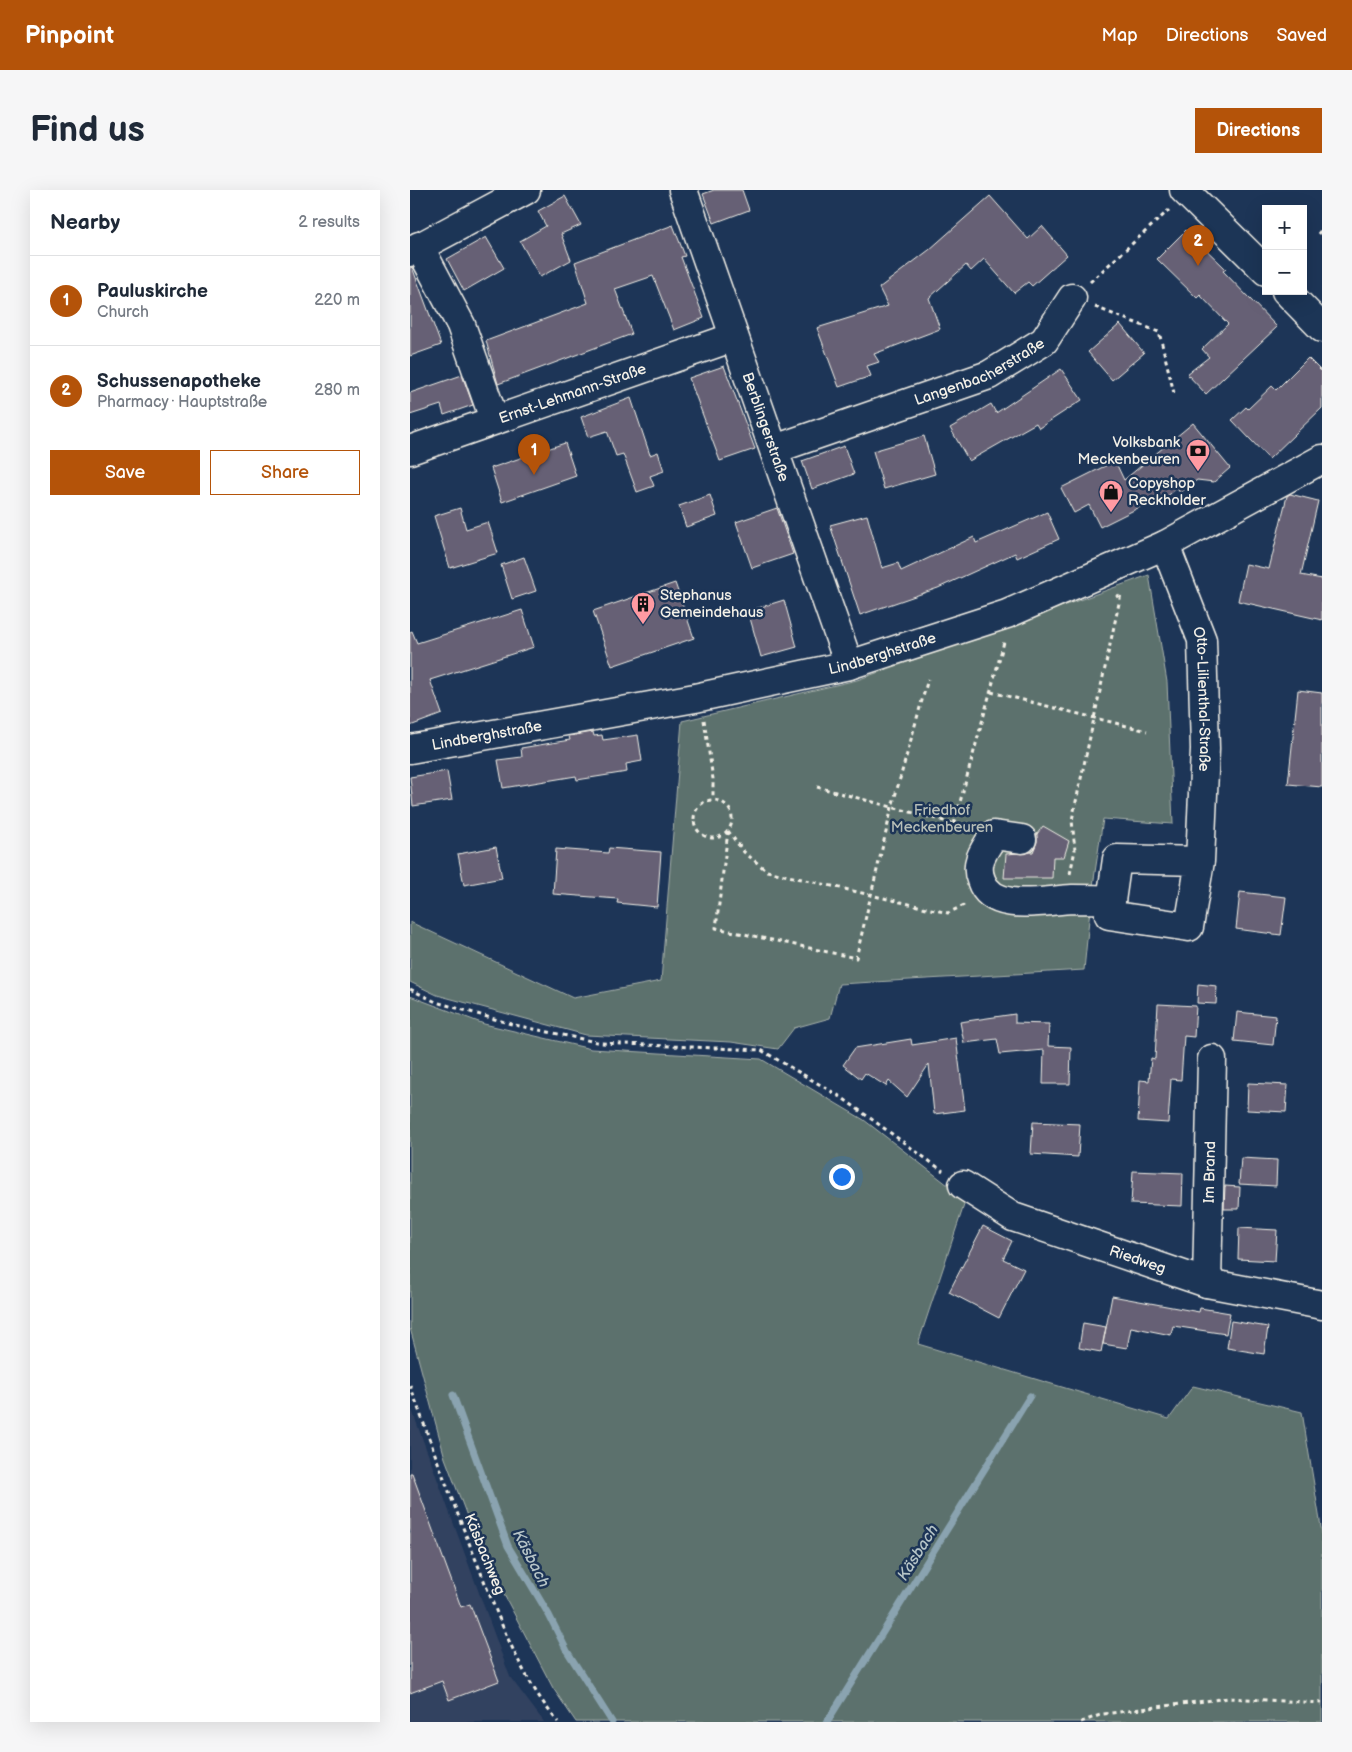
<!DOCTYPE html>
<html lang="en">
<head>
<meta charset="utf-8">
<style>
	body { margin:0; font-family:"Balsamiq Sans",sans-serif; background:#f6f6f7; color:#1f2937 }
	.controls { position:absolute; right:15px; top:15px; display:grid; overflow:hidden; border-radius:0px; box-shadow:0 5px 20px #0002 }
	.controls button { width:45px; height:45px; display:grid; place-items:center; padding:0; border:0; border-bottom:1px solid #e0e1e3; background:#fff; color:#1f2937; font:25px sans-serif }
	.you { position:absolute; left:431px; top:986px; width:18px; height:18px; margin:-12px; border:4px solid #fff; border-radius:50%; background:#1a73e8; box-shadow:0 0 0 8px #1a73e833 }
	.badge { display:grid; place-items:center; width:32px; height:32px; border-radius:50%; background:#b45309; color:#fff; font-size:16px; font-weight:700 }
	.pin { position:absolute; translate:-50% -41px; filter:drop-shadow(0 1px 2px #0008) }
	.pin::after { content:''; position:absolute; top:26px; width:18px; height:15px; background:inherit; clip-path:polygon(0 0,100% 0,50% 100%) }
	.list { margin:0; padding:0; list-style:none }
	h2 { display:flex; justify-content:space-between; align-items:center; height:65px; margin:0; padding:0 20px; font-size:21px }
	h2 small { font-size:16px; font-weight:400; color:#747a83 }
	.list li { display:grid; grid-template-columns:32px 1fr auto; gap:15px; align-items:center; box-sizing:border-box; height:90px; padding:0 20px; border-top:1px solid #e0e1e3 }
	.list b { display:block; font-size:19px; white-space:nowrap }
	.list p { margin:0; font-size:16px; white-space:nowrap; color:#747a83 }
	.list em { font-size:16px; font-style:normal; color:#747a83 }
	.actions { display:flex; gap:10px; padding:15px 20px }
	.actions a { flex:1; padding:11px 0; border:1px solid #b45309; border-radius:0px; text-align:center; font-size:18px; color:#b45309 }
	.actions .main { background:#b45309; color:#fff }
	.map { position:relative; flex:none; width:912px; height:1532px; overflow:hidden; border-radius:0px }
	header { display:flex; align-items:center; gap:30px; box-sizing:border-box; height:70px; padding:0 25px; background:#b45309; color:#fff }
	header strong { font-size:24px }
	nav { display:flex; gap:28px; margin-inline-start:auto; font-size:18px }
	.intro { display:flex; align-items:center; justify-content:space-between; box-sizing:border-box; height:120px; padding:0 30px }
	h1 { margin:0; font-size:35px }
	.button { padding:12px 22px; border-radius:0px; background:#b45309; color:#fff; font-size:18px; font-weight:700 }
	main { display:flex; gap:30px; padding:0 30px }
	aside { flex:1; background:#fff; border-radius:0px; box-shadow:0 5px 20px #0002 }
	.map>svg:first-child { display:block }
</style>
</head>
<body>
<header>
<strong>Pinpoint</strong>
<nav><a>Map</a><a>Directions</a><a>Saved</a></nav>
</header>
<div class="intro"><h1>Find us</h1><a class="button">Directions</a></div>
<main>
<aside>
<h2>Nearby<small>2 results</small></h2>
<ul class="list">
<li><span class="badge">1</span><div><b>Pauluskirche</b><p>Church</p></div><em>220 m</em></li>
<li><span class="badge">2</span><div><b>Schussenapotheke</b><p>Pharmacy · Hauptstraße</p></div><em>280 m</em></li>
</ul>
<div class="actions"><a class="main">Save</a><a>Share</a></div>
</aside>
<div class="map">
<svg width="912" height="1532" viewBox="0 0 912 1532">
	<rect width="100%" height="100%" fill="#1d3557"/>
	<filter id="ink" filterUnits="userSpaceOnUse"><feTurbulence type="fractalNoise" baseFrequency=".02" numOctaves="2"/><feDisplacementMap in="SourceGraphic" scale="10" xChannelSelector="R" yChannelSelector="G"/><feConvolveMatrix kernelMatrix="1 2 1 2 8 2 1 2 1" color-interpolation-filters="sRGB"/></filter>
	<g filter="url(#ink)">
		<path fill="#334260" d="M 0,1215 L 100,1487 L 134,1532 L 0,1532 Z"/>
		<path fill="#5b716d" stroke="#a8b1aa" d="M 739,385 L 757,492 L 763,634 L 693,629 L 681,709 L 674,780 L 429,794 L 420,828 L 384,838 L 368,859 L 321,852 L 176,845 L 27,805 L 0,792 L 0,732 L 163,808 L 251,791 L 272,531 L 447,490 Z
			M 0,806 L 74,834 L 181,859 L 351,869 L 454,930 L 556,1009 L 508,1154 L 759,1229 L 783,1196 L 892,1222 L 912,1343 L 912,1532 L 166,1532 L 143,1498 L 68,1355 L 35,1268 L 0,1138 Z"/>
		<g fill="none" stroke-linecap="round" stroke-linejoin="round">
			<path stroke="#8aa3b0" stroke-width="7" d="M 43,1205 L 98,1356 L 139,1425 L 157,1461 L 202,1532
				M 417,1532 L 620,1206"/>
		</g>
		<path fill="#666175" stroke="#f4f1e8" d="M 304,0 L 332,0 L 339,20 L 304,33 L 293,4 Z
			M 155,6 L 171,35 L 151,44 L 161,70 L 130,87 L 110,51 L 136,36 L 128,21 Z
			M 580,6 L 618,49 L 632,36 L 657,65 L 622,96 L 618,92 L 604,103 L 574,69 L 561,81 L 556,75 L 519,108 L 530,139 L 464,164 L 469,172 L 457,176 L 461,186 L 429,197 L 407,138 L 478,116 L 469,98 L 519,60 Z
			M 263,35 L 275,66 L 271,67 L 294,128 L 264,140 L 243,86 L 205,99 L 222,144 L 88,194 L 76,151 L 178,113 L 165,72 Z
			M 776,40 L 816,79 L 813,81 L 867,137 L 796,204 L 777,184 L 799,167 L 792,159 L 818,134 L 790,105 L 787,108 L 747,69 Z
			M 76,47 L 94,78 L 54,101 L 37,69 Z
			M 2,77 L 31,155 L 0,166 L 0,78 Z
			M 710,134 L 734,163 L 702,190 L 678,162 Z
			M 898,168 L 912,182 L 912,218 L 859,269 L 822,230 L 836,217 L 838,219 L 862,196 L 866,200 Z
			M 314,176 L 345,259 L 310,271 L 279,188 Z
			M 651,179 L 672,210 L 629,238 L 626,233 L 559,271 L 540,238 L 581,214 L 586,223 Z
			M 52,185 L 63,215 L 34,225 L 31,215 L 0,225 L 0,203 Z
			M 221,208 L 240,265 L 248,262 L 254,281 L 240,286 L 244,296 L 227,302 L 213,264 L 206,266 L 197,241 L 178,247 L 171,227 Z
			M 783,233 L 820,278 L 804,292 L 787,290 L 770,303 L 767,298 L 748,314 L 744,310 L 690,337 L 679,315 L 664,323 L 651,298 L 705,271 L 714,290 Z
			M 514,246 L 525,284 L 474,299 L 463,261 Z
			M 155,253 L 166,286 L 92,312 L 81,278 Z
			M 434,256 L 444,284 L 402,299 L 392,271 Z
			M 880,304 L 908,311 L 891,385 L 912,389 L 912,430 L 828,411 L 836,374 L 859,379 L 877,306 Z
			M 300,305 L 307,326 L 276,337 L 269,316 Z
			M 50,318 L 56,339 L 78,332 L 88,363 L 40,378 L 24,326 Z
			M 367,318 L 383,364 L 342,378 L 326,332 Z
			M 637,322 L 649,349 L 607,368 L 605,363 L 528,398 L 450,425 L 420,335 L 457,325 L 472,378 L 488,373 L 491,381 L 564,347 L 566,353 Z
			M 114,367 L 126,401 L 102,409 L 91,375 Z
			M 265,393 L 284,448 L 202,476 L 183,421 Z
			M 374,410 L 387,457 L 351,467 L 338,421 Z
			M 112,420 L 124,457 L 20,490 L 32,524 L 0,536 L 0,442 L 2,441 L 7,453 Z
			M 888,500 L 912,503 L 912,597 L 878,594 Z
			M 183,542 L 184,546 L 192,545 L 193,550 L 228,545 L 232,571 L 216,574 L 217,582 L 167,590 L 166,586 L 93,598 L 88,570 L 112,567 L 111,558 L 160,550 L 159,546 Z
			M 37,581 L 42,610 L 3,616 L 0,587 Z
			M 633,636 L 659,651 L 654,667 L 643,667 L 642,688 L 594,688 L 596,664 L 623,662 L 627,652 L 627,644 Z
			M 86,657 L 92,688 L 54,695 L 48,664 Z
			M 199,658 L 251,662 L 247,717 L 207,713 L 208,709 L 143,704 L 146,659 L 198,663 Z
			M 830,702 L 876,707 L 871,745 L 826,739 Z
			M 788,794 L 807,796 L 806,814 L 787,813 Z
			M 748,814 L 786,816 L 784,847 L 774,846 L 771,890 L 761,889 L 758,933 L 728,931 L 730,890 L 739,891 L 741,868 L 745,869 Z
			M 827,822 L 866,826 L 863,855 L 824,851 Z
			M 605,824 L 605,833 L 639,834 L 638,856 L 661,857 L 660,894 L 633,894 L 634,860 L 590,864 L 587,849 L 554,853 L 550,832 Z
			M 546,848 L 555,920 L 524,924 L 519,874 L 497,907 L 479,891 L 476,896 L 455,883 L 451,889 L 433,875 L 445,858 L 501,849 L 502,855 Z
			M 838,893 L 878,895 L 876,922 L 837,920 Z
			M 623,932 L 670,934 L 668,967 L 621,964 Z
			M 831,968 L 867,970 L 866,996 L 829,994 Z
			M 723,981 L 773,983 L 772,1016 L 721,1014 Z
			M 815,996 L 830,997 L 829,1019 L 814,1019 Z
			M 573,1036 L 602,1051 L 593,1069 L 614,1079 L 589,1128 L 539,1102 Z
			M 829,1038 L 867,1040 L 865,1071 L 828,1069 Z
			M 702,1106 L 789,1122 L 790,1118 L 820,1123 L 816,1144 L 763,1136 L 761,1145 L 721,1137 L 717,1158 L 693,1154 Z
			M 821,1131 L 858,1137 L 854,1164 L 817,1158 Z
			M 673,1133 L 696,1137 L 691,1162 L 669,1158 Z
			M 0,1283 L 2,1283 L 51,1417 L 60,1414 L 89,1491 L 39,1510 L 32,1491 L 0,1503 Z"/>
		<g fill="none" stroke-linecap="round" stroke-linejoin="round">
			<defs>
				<g id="minor">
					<path id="s1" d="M 273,0 L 439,475"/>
					<path d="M 9,56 L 51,135 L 84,229"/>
					<path d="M 0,62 L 116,0"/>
					<path id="s2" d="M 365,259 L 579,185 L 634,151 L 662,108"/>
					<path id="s3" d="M 0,260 L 324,147"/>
					<path id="s4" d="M 755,355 L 792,450 L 795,559 L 790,671 L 779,737 L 699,725 L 707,669 L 790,671"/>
					<path id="s5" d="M 0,559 L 285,508 L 439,475 L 597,424 L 755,355 L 912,269"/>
					<path d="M 612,649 L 584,645 C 574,660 564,673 571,690 C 582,724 635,710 662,709 C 675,709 688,709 701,710"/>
					<path id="s6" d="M 553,995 L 603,1027 L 797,1093 L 912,1115"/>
					<path id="s7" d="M 797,1093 L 802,869"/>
				</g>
				<path id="major" d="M 774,0 L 856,81
					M 876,101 L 912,138"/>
			</defs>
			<use href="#minor" stroke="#f4f1e8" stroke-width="31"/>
			<use href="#major" stroke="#f4f1e8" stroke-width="31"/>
			<path stroke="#f4f1e8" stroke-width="3" stroke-dasharray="4 4" stroke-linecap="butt" d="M 908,44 L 912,39
				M 680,92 L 759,20
				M 685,117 L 749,142 L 764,203
				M 581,502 L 737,541
				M 294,530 L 303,589 L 303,609
				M 407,597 L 560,638
				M284 629a19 19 0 1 1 38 0a19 19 0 1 1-38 0Z
				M 544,634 L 594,452
				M 318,641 L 306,738 L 446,768 L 482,617 L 518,489
				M 318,641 L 334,662 L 357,681 L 538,723 L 556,714
				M 660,684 L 665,660 L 662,630 L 711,404 L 706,407
				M 0,799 L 26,812 L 105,835 L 191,853 L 351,860 L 431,907 L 533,981
				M 0,1195 C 22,1257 45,1319 70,1380 C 90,1432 112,1489 148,1532
				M 671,1532 L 693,1524 L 818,1508 L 912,1513"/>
			<use href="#minor" stroke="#1d3557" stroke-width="28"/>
			<use href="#major" stroke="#1d3557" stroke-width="28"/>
		</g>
	</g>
	<defs>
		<symbol id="bank-pin" viewBox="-11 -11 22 30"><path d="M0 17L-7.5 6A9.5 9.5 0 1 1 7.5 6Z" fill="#ff9aa2" stroke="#1d3557"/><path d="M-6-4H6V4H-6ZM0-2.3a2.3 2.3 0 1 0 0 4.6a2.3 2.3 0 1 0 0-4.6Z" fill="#111"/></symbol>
		<symbol id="shop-pin" viewBox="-11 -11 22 30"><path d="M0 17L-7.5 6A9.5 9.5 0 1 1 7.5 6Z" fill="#ff9aa2" stroke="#1d3557"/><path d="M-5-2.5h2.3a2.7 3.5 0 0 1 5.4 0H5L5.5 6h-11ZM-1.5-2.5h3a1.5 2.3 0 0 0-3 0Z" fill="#111"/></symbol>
		<symbol id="building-pin" viewBox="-11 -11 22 30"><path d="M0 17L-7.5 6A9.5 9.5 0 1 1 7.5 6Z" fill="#ff9aa2" stroke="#1d3557"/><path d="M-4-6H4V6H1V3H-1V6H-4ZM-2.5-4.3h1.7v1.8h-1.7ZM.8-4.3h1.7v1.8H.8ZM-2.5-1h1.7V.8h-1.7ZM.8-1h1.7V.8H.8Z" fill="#111"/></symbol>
	</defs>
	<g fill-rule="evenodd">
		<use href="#bank-pin" x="774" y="247" width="28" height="38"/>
		<use href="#shop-pin" x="687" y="288" width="28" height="38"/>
		<use href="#building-pin" x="219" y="400" width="28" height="38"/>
	</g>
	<g text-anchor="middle" stroke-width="5" stroke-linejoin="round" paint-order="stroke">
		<g font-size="15" fill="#f4f1e8" stroke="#1d3557">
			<text dy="5" stroke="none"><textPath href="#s2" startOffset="219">Langenbacherstraße</textPath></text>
			<text dy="5" stroke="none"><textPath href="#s3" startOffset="172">Ernst-Lehmann-Straße</textPath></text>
			<text dy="5" stroke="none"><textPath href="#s1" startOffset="251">Berblingerstraße</textPath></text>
			<text dy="5" stroke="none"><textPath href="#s5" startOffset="482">Lindberghstraße</textPath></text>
			<text dy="5" stroke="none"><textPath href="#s4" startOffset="161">Otto-Lilienthal-Straße</textPath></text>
			<text dy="5" stroke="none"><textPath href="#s5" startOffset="78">Lindberghstraße</textPath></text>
			<text dy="5" stroke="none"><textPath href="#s7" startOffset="111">Im Brand</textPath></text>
			<text dy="5" stroke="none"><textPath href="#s6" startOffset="191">Riedweg</textPath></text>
			<text transform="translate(75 1364) rotate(68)" y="5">Käsbachweg</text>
		</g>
		<g font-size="15" fill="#f4f1e8" stroke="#1d3557" text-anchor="start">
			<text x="770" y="257" text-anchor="end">Volksbank<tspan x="770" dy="17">Meckenbeuren</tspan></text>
			<text x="718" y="298">Copyshop<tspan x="718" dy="17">Reckholder</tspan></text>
			<text x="250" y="410">Stephanus<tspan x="250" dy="17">Gemeindehaus</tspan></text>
		</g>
		<g font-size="15" fill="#b7beb7" stroke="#1d3557">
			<text x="532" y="625">Friedhof<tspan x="532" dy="17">Meckenbeuren</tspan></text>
		</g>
		<g font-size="16" font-style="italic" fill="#b6c4c7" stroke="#1d3557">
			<text transform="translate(507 1362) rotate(-58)" y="6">Käsbach</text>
			<text transform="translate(122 1368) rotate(63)" y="6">Käsbach</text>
		</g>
	</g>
</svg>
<div class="controls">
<button>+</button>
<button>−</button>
</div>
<div class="you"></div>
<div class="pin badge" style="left:124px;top:285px">1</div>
<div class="pin badge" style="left:788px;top:76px">2</div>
</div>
</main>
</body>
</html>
